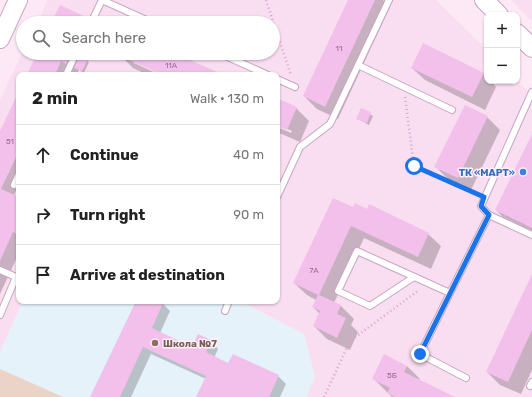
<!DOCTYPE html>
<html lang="en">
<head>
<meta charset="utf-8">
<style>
	body { margin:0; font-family:Rubik,sans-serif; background:#f6f6f6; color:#222 }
	.controls { position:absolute; right:12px; top:12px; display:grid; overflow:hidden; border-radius:8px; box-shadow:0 1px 3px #0004 }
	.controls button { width:36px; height:36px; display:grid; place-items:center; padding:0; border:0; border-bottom:1px solid #e0e0e0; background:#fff; color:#222; font:20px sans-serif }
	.stop { position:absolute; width:12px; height:12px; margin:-9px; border:3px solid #1a73e8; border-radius:50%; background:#fff }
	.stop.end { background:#1a73e8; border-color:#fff; box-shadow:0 1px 4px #0008 }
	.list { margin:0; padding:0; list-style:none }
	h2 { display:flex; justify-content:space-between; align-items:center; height:52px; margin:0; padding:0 16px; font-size:17px }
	h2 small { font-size:13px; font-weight:400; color:#767676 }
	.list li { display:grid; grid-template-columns:26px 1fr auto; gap:12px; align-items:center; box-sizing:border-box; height:60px; padding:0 16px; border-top:1px solid #e0e0e0 }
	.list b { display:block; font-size:15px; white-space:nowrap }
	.list em { font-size:13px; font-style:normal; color:#767676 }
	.icon { flex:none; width:22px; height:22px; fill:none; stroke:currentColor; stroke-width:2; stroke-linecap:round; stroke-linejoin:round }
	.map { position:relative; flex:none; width:532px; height:397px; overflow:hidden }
	.search { position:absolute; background:#fff; box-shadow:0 1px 3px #0004; left:16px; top:16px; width:264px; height:44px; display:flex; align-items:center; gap:10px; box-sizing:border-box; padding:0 14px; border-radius:22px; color:#767676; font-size:15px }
	.panel { position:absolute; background:#fff; box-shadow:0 1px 3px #0004; left:16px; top:72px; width:264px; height:232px; border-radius:8px }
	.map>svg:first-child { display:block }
</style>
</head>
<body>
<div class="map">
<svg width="532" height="397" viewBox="0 0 532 397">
	<rect width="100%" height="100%" fill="#fde9f5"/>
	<path fill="#f9ddf0" d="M 48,0 L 436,0 L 487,50 L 487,81 L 517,81 L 517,80 L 532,95 L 532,397 L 306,397 L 315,377 L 304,334 L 240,301 L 277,301 L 277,75 L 19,75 L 19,301 L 23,301 L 0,352 L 0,100 L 23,51 L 23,53 L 273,53 L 273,23 L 37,23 Z
		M 511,0 L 532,0 L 532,21 Z"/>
	<path fill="#e5f2f9" d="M 23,301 L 240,301 L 304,334 L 315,377 L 306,397 L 0,397 L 0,352 Z"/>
	<path fill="#ebd3c7" d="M 0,369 L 63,397 L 0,397 Z"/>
	<path fill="#0003" d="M 349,0 L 383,0 L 390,7 L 338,119 L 317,109 L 304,96 Z
		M 38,53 L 81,53 L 80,56 L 89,62 L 84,73 L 79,70 L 77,74 L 73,72 L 71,75 L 28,75 Z
		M 121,53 L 172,53 L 221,75 L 165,75 L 134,61 L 134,63 L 160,75 L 148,75 L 133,68 L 120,55 Z
		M 412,68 L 483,74 L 487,77 L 487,81 L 491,81 L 496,87 L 485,110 L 425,80 Z
		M 19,94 L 19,184 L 14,195 L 19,198 L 19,253 L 0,294 L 0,134 Z
		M 277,100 L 296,108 L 309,121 L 300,142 L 277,132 L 277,127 L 291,133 L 292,131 L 277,125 Z
		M 361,109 L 373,116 L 369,125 L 358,119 Z
		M 487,117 L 500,130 L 471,190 L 448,179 L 436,167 Z
		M 532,136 L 532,231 L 503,217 L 496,210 Z
		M 354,209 L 368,210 L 428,234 L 441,246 L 431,269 L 364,238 L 334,303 L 341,306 L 354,319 L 351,325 L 358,332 L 350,350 L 327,339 L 314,326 L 320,314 L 313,307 L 316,300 L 307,295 L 294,283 Z
		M 532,277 L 532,370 L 521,394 L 500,385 L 487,372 Z
		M 137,301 L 157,301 L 163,304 L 170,311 L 160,333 L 192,348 L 199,335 L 211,341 L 218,349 L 214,358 L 229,365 L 278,376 L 286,384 L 280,397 L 197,397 L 206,379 L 151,354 L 131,397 L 91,397 Z
		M 407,366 L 420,379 L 419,381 L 452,397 L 392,397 L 373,378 Z"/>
	<path fill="#f2c0eb" d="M 348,0 L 375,0 L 325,107 L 303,96 Z
		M 60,5 L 88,18 L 87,23 L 51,23 Z
		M 423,43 L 484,73 L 472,97 L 411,68 Z
		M 37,53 L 71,53 L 66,64 L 61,61 L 55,75 L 27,75 Z
		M 113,53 L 174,53 L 224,75 L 163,75 Z
		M 80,55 L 88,59 L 82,71 L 74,68 Z
		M 19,91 L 19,151 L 1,189 L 19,197 L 19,235 L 13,232 L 0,261 L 0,131 Z
		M 277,98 L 297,107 L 287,130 L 277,126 Z
		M 465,105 L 488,116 L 458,178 L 434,167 Z
		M 361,108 L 371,112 L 367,123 L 356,119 Z
		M 532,134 L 532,228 L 495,210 Z
		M 333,198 L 353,207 L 355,203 L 367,209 L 369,204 L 429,233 L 418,257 L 351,226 L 319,295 L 341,305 L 337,314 L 346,318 L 337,338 L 313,326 L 320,311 L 312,307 L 318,295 L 293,283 Z
		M 532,274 L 532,330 L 508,382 L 486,372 Z
		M 136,301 L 164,301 L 152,328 L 192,347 L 198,334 L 211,340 L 206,352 L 228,363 L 233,354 L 279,375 L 269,397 L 196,397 L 206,376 L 143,347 L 120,397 L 90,397 Z
		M 384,354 L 407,366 L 404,372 L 455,397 L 395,397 L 387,393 L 390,388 L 372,379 Z"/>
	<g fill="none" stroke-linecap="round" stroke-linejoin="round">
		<defs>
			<path id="lane" d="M 102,0 L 153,23
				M 91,23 L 102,0
				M 219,53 L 268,75
				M 358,65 L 452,110
				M 66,75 L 76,53
				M 277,79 L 295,87
				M 14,185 L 19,174
				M 277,197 L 300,147 L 330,124 L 389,0
				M 489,215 L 481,206 L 532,92
				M 0,270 L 16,277 L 0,315
				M 414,277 L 370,306 L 338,291 L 357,251 L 450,293 L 489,215 L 532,235
				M 450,293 L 420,354 L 466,378
				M 225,311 L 229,301
				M 530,386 L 532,382"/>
			<path id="secondary" d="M 484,0 L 499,15
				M 517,33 L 532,48
				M 0,39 L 18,0"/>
		</defs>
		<use href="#lane" stroke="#c8a6c2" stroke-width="8"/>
		<use href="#secondary" stroke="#cca5c4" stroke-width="20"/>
		<path stroke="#d8a3d0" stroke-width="2.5" stroke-dasharray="1 3" stroke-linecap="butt" d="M 266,0 L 291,75
			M 405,97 L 414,166 L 478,194
			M 324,397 L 350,341 L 419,290"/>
		<use href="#lane" stroke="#fff" stroke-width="6"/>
		<use href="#secondary" stroke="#fff" stroke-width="18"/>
	</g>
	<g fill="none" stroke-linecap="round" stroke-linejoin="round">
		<path stroke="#1a73e8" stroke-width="5" d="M 414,166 L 484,197 L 481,206 L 489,215 L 420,354"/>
	</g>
	<circle fill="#3f7fe0" stroke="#fff0f9" stroke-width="1.5" cx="523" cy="172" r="4"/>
	<circle fill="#8d6e63" stroke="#fff0f9" stroke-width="1.5" cx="155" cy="343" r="4"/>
	<g text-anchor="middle" stroke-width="3" stroke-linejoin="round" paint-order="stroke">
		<g font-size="8" fill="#966991">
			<text x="339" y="51">11</text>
			<text x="171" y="68">11А</text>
			<text x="10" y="144">51</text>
			<text x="314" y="273">7А</text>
			<text x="392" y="378">5Б</text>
		</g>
		<g font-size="10" font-weight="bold" fill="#366cbe" stroke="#fff0f9" text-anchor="end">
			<text x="515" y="176">ТК «МАРТ»</text>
		</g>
		<g font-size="10" font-weight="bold" fill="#785e54" stroke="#fff0f9" text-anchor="start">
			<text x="163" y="347">Школа №7</text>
		</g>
	</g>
</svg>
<div class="controls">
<button>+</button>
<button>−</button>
</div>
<div class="stop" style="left:414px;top:166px"></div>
<div class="stop end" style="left:420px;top:354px"></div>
<div class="search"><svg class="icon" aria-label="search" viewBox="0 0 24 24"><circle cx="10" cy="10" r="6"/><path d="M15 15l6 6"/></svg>Search here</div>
<section class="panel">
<h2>2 min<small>Walk · 130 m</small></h2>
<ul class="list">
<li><svg class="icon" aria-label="ahead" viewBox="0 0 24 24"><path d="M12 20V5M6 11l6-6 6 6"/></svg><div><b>Continue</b></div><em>40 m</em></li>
<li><svg class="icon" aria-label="right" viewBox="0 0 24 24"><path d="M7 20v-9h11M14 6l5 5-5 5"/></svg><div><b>Turn right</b></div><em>90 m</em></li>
<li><svg class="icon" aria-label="arrive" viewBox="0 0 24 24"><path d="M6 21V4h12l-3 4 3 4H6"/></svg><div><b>Arrive at destination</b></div></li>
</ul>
</section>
</div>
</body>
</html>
